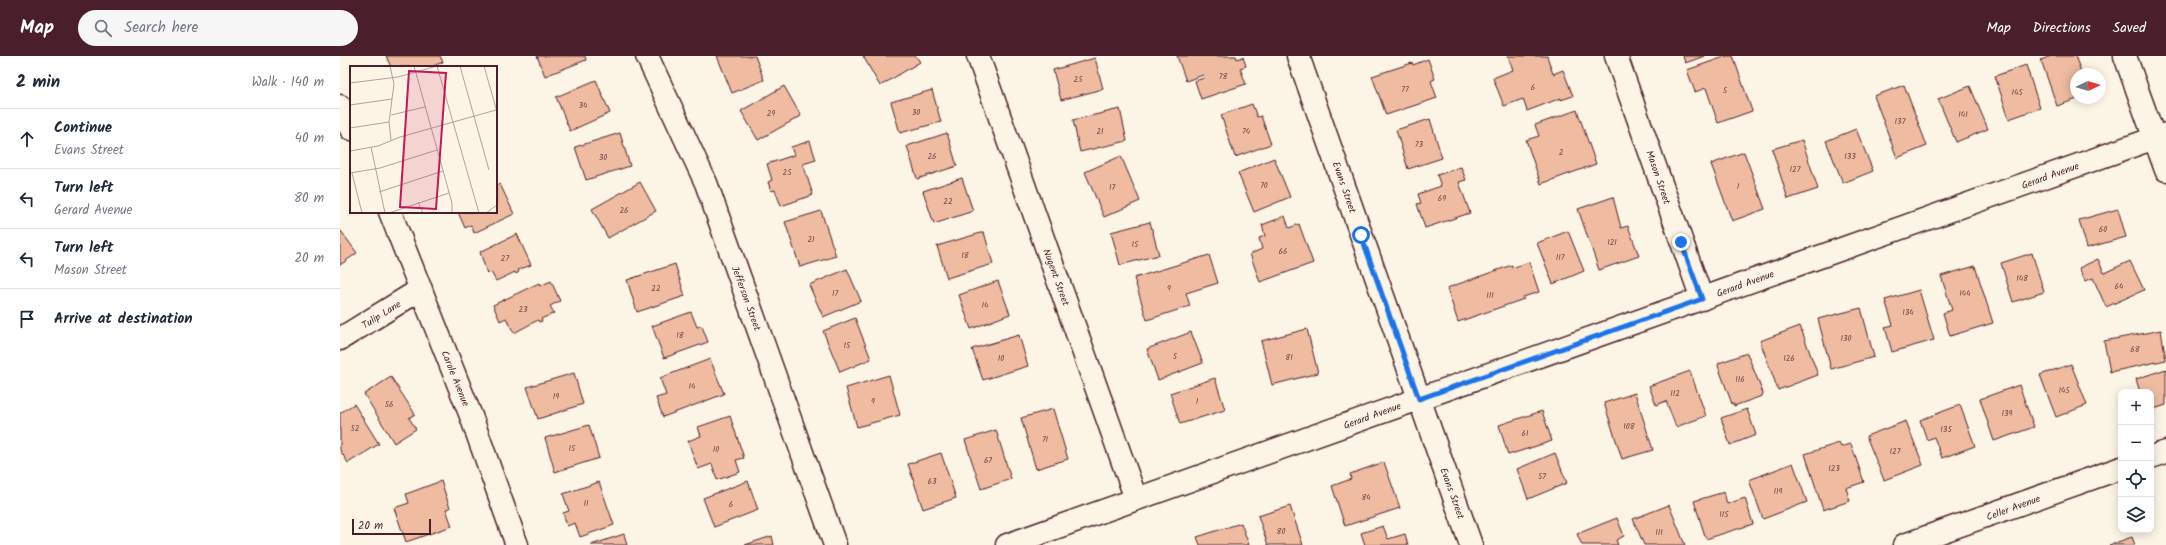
<!DOCTYPE html>
<html lang="en">
<head>
<meta charset="utf-8">
<style>
	body { margin:0; font-family:Kalam,sans-serif; background:#f6f6f7; color:#1f2937 }
	.controls { position:absolute; right:12px; bottom:12px; display:grid; overflow:hidden; border-radius:8px; box-shadow:0 2px 10px #0003 }
	.controls button { width:36px; height:36px; display:grid; place-items:center; padding:0; border:0; border-bottom:1px solid #e0e1e3; background:#fff; color:#1f2937; font:20px sans-serif }
	.compass { position:absolute; left:1730px; top:12px; width:36px; height:36px; border-radius:50%; background:#fff; box-shadow:0 2px 10px #0003; rotate:86deg }
	.scale { position:absolute; left:12px; bottom:10px; width:79px; box-sizing:border-box; padding-left:4px; border:2px solid #4a1f2b; border-top:0; font-size:11px; line-height:14px; white-space:nowrap; color:#4a1f2b; -webkit-text-stroke:3px #fcf5e5; paint-order:stroke }
	.stop { position:absolute; width:12px; height:12px; margin:-9px; border:3px solid #1a73e8; border-radius:50%; background:#fff }
	.stop.end { background:#1a73e8; border-color:#fff; box-shadow:0 1px 4px #0008 }
	.list { margin:0; padding:0; list-style:none }
	h2 { display:flex; justify-content:space-between; align-items:center; height:52px; margin:0; padding:0 16px; font-size:17px }
	h2 small { font-size:13px; font-weight:400; color:#747a83 }
	.list li { display:grid; grid-template-columns:26px 1fr auto; gap:12px; align-items:center; box-sizing:border-box; height:60px; padding:0 16px; border-top:1px solid #e0e1e3 }
	.list b { display:block; font-size:15px; white-space:nowrap }
	.list p { margin:0; font-size:13px; white-space:nowrap; color:#747a83 }
	.list em { font-size:13px; font-style:normal; color:#747a83 }
	.icon { flex:none; width:22px; height:22px; fill:none; stroke:currentColor; stroke-width:2; stroke-linecap:round; stroke-linejoin:round }
	.map { position:relative; flex:none; width:1826px; height:489px; overflow:hidden }
	header { display:flex; align-items:center; gap:24px; box-sizing:border-box; height:56px; padding:0 20px; background:#4a1f2b; color:#fff }
	header strong { font-size:19px }
	nav { display:flex; gap:22px; margin-inline-start:auto; font-size:14px }
	.search { width:280px; height:36px; background:#f6f6f7; display:flex; align-items:center; gap:10px; box-sizing:border-box; padding:0 14px; border-radius:22px; color:#747a83; font-size:15px }
	main { display:flex }
	aside { flex:1; background:#fff }
	.map>svg:first-child { display:block }
</style>
</head>
<body>
<header>
<strong>Map</strong>
<div class="search"><svg class="icon" aria-label="search" viewBox="0 0 24 24"><circle cx="10" cy="10" r="6"/><path d="M15 15l6 6"/></svg>Search here</div>
<nav><a>Map</a><a>Directions</a><a>Saved</a></nav>
</header>
<main>
<aside>
<h2>2 min<small>Walk · 140 m</small></h2>
<ul class="list">
<li><svg class="icon" aria-label="ahead" viewBox="0 0 24 24"><path d="M12 20V5M6 11l6-6 6 6"/></svg><div><b>Continue</b><p>Evans Street</p></div><em>40 m</em></li>
<li><svg class="icon" aria-label="left" viewBox="0 0 24 24"><path d="M17 20v-9H6M10 6l-5 5 5 5"/></svg><div><b>Turn left</b><p>Gerard Avenue</p></div><em>80 m</em></li>
<li><svg class="icon" aria-label="left" viewBox="0 0 24 24"><path d="M17 20v-9H6M10 6l-5 5 5 5"/></svg><div><b>Turn left</b><p>Mason Street</p></div><em>20 m</em></li>
<li><svg class="icon" aria-label="arrive" viewBox="0 0 24 24"><path d="M6 21V4h12l-3 4 3 4H6"/></svg><div><b>Arrive at destination</b></div></li>
</ul>
</aside>
<div class="map">
<svg width="1826" height="489" viewBox="0 0 1826 489">
	<rect width="100%" height="100%" fill="#fcf5e5"/>
	<filter id="ink" filterUnits="userSpaceOnUse"><feTurbulence type="fractalNoise" baseFrequency=".025" numOctaves="2"/><feDisplacementMap in="SourceGraphic" scale="8" xChannelSelector="R" yChannelSelector="G"/><feConvolveMatrix kernelMatrix="1 2 1 2 8 2 1 2 1" color-interpolation-filters="sRGB"/></filter>
	<g filter="url(#ink)">
		<path fill="#efbca1" stroke="#4a1f2b" d="M 46,0 L 100,0 L 103,6 L 91,11 L 51,11 Z
			M 197,0 L 245,0 L 246,4 L 205,20 Z
			M 377,0 L 415,0 L 424,24 L 392,37 Z
			M 523,0 L 576,0 L 580,6 L 540,30 Z
			M 837,0 L 896,0 L 897,3 L 903,1 L 906,10 L 900,12 L 906,28 L 861,43 L 855,25 L 864,22 L 863,19 L 846,25 Z
			M 1168,0 L 1207,0 L 1213,18 L 1223,14 L 1233,40 L 1221,44 L 1221,42 L 1187,55 L 1183,43 L 1164,50 L 1153,22 L 1173,14 Z
			M 1343,0 L 1365,0 L 1345,7 Z
			M 1387,0 L 1393,0 L 1412,55 L 1378,67 L 1366,32 L 1355,36 L 1347,14 Z
			M 1711,0 L 1735,0 L 1742,18 L 1736,18 L 1736,42 L 1740,42 L 1717,50 L 1701,4 Z
			M 755,2 L 763,33 L 721,44 L 713,14 Z
			M 1088,3 L 1095,23 L 1091,25 L 1097,42 L 1046,59 L 1032,20 L 1072,7 L 1073,9 Z
			M 1686,9 L 1700,52 L 1669,63 L 1655,20 Z
			M 256,24 L 270,57 L 230,75 L 216,41 Z
			M 1564,29 L 1587,90 L 1557,102 L 1534,40 Z
			M 444,30 L 461,60 L 418,84 L 401,55 Z
			M 1630,30 L 1648,73 L 1616,86 L 1598,43 Z
			M 592,34 L 601,66 L 560,77 L 551,46 Z
			M 912,48 L 917,61 L 921,60 L 931,88 L 895,101 L 881,59 Z
			M 780,53 L 787,85 L 740,96 L 733,64 Z
			M 1237,54 L 1256,108 L 1201,128 L 1186,84 L 1199,80 L 1195,69 Z
			M 1090,63 L 1102,102 L 1068,113 L 1056,74 Z
			M 1516,73 L 1533,115 L 1503,127 L 1486,85 Z
			M 280,77 L 290,110 L 246,124 L 235,91 Z
			M 607,77 L 617,110 L 577,123 L 567,90 Z
			M 1462,84 L 1478,133 L 1448,143 L 1432,93 Z
			M 470,85 L 476,104 L 463,108 L 473,139 L 441,150 L 435,134 L 431,135 L 428,126 L 432,124 L 427,108 L 454,99 L 451,91 Z
			M 1404,96 L 1425,153 L 1392,165 L 1371,108 Z
			M 781,100 L 800,145 L 764,161 L 745,116 Z
			M 934,102 L 950,141 L 914,156 L 898,117 Z
			M 1121,111 L 1126,124 L 1119,126 L 1130,157 L 1085,172 L 1077,148 L 1081,147 L 1078,138 L 1101,130 L 1097,119 Z
			M 622,122 L 633,155 L 594,168 L 583,135 Z
			M 300,126 L 316,155 L 268,182 L 252,153 Z
			M 160,128 L 174,158 L 134,177 L 131,169 L 125,172 L 118,156 L 156,156 L 156,130 Z
			M 1273,141 L 1281,172 L 1288,170 L 1299,200 L 1259,214 L 1238,153 Z
			M 1778,153 L 1786,181 L 1747,192 L 1739,164 Z
			M 481,155 L 496,200 L 460,211 L 445,166 Z
			M 945,160 L 949,172 L 959,168 L 973,207 L 920,226 L 910,198 L 922,193 L 919,182 L 925,180 L 922,169 Z
			M 810,166 L 819,199 L 780,209 L 771,176 Z
			M 1,175 L 17,197 L 0,209 L 0,175 Z
			M 1228,175 L 1244,215 L 1213,228 L 1197,187 Z
			M 644,176 L 653,208 L 607,222 L 597,190 Z
			M 177,178 L 191,209 L 178,214 L 179,216 L 176,218 L 175,216 L 156,225 L 151,216 L 147,218 L 140,196 Z
			M 1692,197 L 1704,236 L 1673,246 L 1661,207 Z
			M 869,199 L 878,227 L 846,237 L 850,250 L 807,264 L 794,222 Z
			M 1758,203 L 1764,217 L 1790,205 L 1804,234 L 1766,251 L 1753,222 L 1745,225 L 1739,212 Z
			M 1189,206 L 1199,236 L 1183,241 L 1184,243 L 1118,266 L 1107,232 L 1172,209 L 1172,212 Z
			M 335,208 L 345,240 L 297,256 L 287,224 Z
			M 1635,210 L 1653,267 L 1610,280 L 1603,257 L 1612,254 L 1601,220 Z
			M 507,213 L 521,245 L 483,261 L 469,229 Z
			M 211,225 L 220,245 L 210,250 L 214,257 L 201,263 L 202,265 L 199,266 L 198,264 L 174,277 L 166,262 L 160,265 L 153,249 L 199,227 L 200,230 Z
			M 658,225 L 670,258 L 631,273 L 619,239 Z
			M 1579,234 L 1594,284 L 1552,296 L 1545,271 L 1553,269 L 1545,244 Z
			M 1521,252 L 1534,301 L 1491,313 L 1478,263 Z
			M 351,256 L 357,271 L 362,270 L 368,286 L 324,302 L 312,270 Z
			M 515,262 L 531,303 L 500,316 L 483,275 Z
			M 1460,270 L 1478,319 L 1438,334 L 1420,285 Z
			M 967,273 L 978,317 L 932,329 L 921,285 Z
			M 1821,274 L 1826,304 L 1770,316 L 1764,285 Z
			M 851,276 L 863,307 L 818,324 L 807,293 Z
			M 679,279 L 688,310 L 643,324 L 632,293 Z
			M 1407,297 L 1423,337 L 1422,340 L 1394,350 L 1394,348 L 1392,348 L 1378,310 L 1379,307 Z
			M 370,303 L 384,338 L 323,361 L 316,342 L 326,339 L 320,322 Z
			M 1731,308 L 1747,349 L 1716,361 L 1700,319 Z
			M 1826,313 L 1826,349 L 1811,354 L 1811,336 L 1800,336 L 1796,323 Z
			M 1350,315 L 1366,360 L 1336,371 L 1326,345 L 1316,349 L 1309,330 Z
			M 234,317 L 243,348 L 198,363 L 187,331 Z
			M 549,319 L 560,359 L 517,371 L 506,332 Z
			M 51,321 L 75,358 L 69,362 L 76,373 L 54,387 L 24,338 Z
			M 875,322 L 885,354 L 840,368 L 830,337 Z
			M 1679,329 L 1694,371 L 1654,385 L 1640,343 Z
			M 1295,337 L 1313,394 L 1282,403 L 1264,347 Z
			M 14,348 L 39,388 L 8,407 L 0,394 L 0,357 Z
			M 1620,349 L 1635,390 L 1602,402 L 1594,381 L 1587,384 L 1580,364 Z
			M 713,353 L 728,403 L 696,413 L 681,362 Z
			M 1407,353 L 1416,379 L 1390,389 L 1381,362 Z
			M 1202,355 L 1212,385 L 1168,399 L 1159,369 Z
			M 390,360 L 404,402 L 396,404 L 400,416 L 377,424 L 372,408 L 358,413 L 348,385 L 361,380 L 358,371 Z
			M 1566,365 L 1583,409 L 1544,424 L 1526,380 Z
			M 249,369 L 259,402 L 215,416 L 205,382 Z
			M 656,374 L 671,423 L 641,433 L 625,384 Z
			M 1499,387 L 1501,391 L 1511,388 L 1524,426 L 1506,432 L 1510,445 L 1483,454 L 1465,398 Z
			M 601,397 L 616,442 L 583,453 L 568,408 Z
			M 1215,397 L 1227,427 L 1188,443 L 1177,413 Z
			M 1044,406 L 1060,452 L 1005,470 L 992,430 L 1011,423 L 1010,418 Z
			M 1453,407 L 1467,446 L 1423,463 L 1409,424 Z
			M 101,425 L 110,452 L 106,453 L 112,470 L 66,486 L 54,452 L 69,447 L 66,438 Z
			M 408,425 L 418,454 L 374,471 L 363,442 Z
			M 259,426 L 274,469 L 240,481 L 235,467 L 227,470 L 223,457 L 229,455 L 223,438 Z
			M 1384,436 L 1387,448 L 1405,442 L 1413,468 L 1366,483 L 1354,445 Z
			M 1329,449 L 1345,489 L 1304,489 L 1293,463 Z
			M 950,450 L 963,489 L 928,489 L 918,460 Z
			M 1277,462 L 1284,480 L 1276,484 L 1278,489 L 1242,489 L 1237,478 Z
			M 901,467 L 909,489 L 860,489 L 857,481 Z
			M 1043,470 L 1048,483 L 1065,478 L 1068,489 L 1025,489 L 1021,477 Z
			M 284,478 L 287,489 L 251,489 Z
			M 432,480 L 434,489 L 405,489 Z
			M 1792,481 L 1795,489 L 1769,489 Z"/>
		<g fill="none" stroke-linecap="round" stroke-linejoin="round">
			<defs>
				<path id="street" d="M 307,0 L 366,127 L 495,489
					M 638,0 L 796,443
					M 958,0 L 1131,489
					M 1276,0 L 1362,243
					M 1785,0 L 1826,114
					M 0,50 L 11,73
					M 50,156 L 131,360 L 177,489
					M 0,283 L 81,233
					M 1811,401 L 1826,396
					M 667,489 L 1826,78
					M 1564,489 L 1781,412"/>
			</defs>
			<use href="#street" stroke="#4a1f2b" stroke-width="25"/>
			<use href="#street" stroke="#fcf5e5" stroke-width="22"/>
		</g>
	</g>
	<g fill="none" stroke-linecap="round" stroke-linejoin="round" filter="url(#ink)">
		<path stroke="#1a73e8" stroke-width="5" d="M 1021,179 L 1079,343 L 1362,243 L 1341,186"/>
	</g>
	<g text-anchor="middle" stroke-width="3" stroke-linejoin="round" paint-order="stroke">
		<g font-size="8" fill="#734648">
			<text x="883" y="23">78</text>
			<text x="738" y="26">25</text>
			<text x="1193" y="34">6</text>
			<text x="1065" y="36">77</text>
			<text x="1385" y="37">5</text>
			<text x="1677" y="39">145</text>
			<text x="243" y="52">34</text>
			<text x="576" y="59">30</text>
			<text x="431" y="60">29</text>
			<text x="1623" y="61">141</text>
			<text x="1560" y="68">137</text>
			<text x="760" y="78">21</text>
			<text x="906" y="78">74</text>
			<text x="1079" y="91">73</text>
			<text x="1221" y="99">2</text>
			<text x="592" y="103">26</text>
			<text x="1510" y="103">133</text>
			<text x="263" y="104">30</text>
			<text x="1455" y="116">127</text>
			<text x="447" y="119">25</text>
			<text x="924" y="132">70</text>
			<text x="1398" y="133">1</text>
			<text x="772" y="134">17</text>
			<text x="1102" y="145">69</text>
			<text x="608" y="148">22</text>
			<text x="284" y="157">26</text>
			<text x="1763" y="176">60</text>
			<text x="471" y="186">21</text>
			<text x="1272" y="189">121</text>
			<text x="795" y="191">15</text>
			<text x="943" y="198">66</text>
			<text x="625" y="202">18</text>
			<text x="1220" y="204">117</text>
			<text x="165" y="205">27</text>
			<text x="1682" y="225">148</text>
			<text x="1779" y="233">64</text>
			<text x="316" y="235">22</text>
			<text x="829" y="235">9</text>
			<text x="495" y="240">17</text>
			<text x="1625" y="240">144</text>
			<text x="1150" y="242">111</text>
			<text x="645" y="252">14</text>
			<text x="183" y="256">23</text>
			<text x="1568" y="259">134</text>
			<text x="340" y="282">18</text>
			<text x="1506" y="285">130</text>
			<text x="507" y="292">15</text>
			<text x="1795" y="296">68</text>
			<text x="835" y="303">5</text>
			<text x="949" y="304">81</text>
			<text x="661" y="305">10</text>
			<text x="1449" y="305">126</text>
			<text x="1400" y="326">116</text>
			<text x="352" y="333">14</text>
			<text x="1724" y="337">145</text>
			<text x="1335" y="340">112</text>
			<text x="216" y="343">19</text>
			<text x="533" y="348">9</text>
			<text x="857" y="348">1</text>
			<text x="49" y="351">56</text>
			<text x="1667" y="360">139</text>
			<text x="1289" y="373">108</text>
			<text x="15" y="375">52</text>
			<text x="1606" y="376">135</text>
			<text x="1185" y="380">61</text>
			<text x="705" y="386">71</text>
			<text x="232" y="395">15</text>
			<text x="376" y="396">10</text>
			<text x="1555" y="398">127</text>
			<text x="648" y="407">67</text>
			<text x="1494" y="415">123</text>
			<text x="1202" y="423">57</text>
			<text x="592" y="428">63</text>
			<text x="1438" y="438">119</text>
			<text x="1026" y="444">84</text>
			<text x="246" y="450">11</text>
			<text x="391" y="451">6</text>
			<text x="1384" y="461">115</text>
			<text x="941" y="478">80</text>
			<text x="1319" y="479">111</text>
		</g>
		<g font-size="10" fill="#4a1f2b" stroke="#fcf5e5">
			<text transform="translate(1710 119) rotate(-20)" y="4">Gerard Avenue</text>
			<text transform="translate(1319 121) rotate(71)" y="4">Mason Street</text>
			<text transform="translate(1005 131) rotate(71)" y="4">Evans Street</text>
			<text transform="translate(717 221) rotate(70)" y="4">Nugent Street</text>
			<text transform="translate(1405 227) rotate(-20)" y="4">Gerard Avenue</text>
			<text transform="translate(407 242) rotate(70)" y="4">Jefferson Street</text>
			<text transform="translate(41 258) rotate(-32)" y="4">Tulip Lane</text>
			<text transform="translate(116 322) rotate(68)" y="4">Carole Avenue</text>
			<text transform="translate(1032 359) rotate(-20)" y="4">Gerard Avenue</text>
			<text transform="translate(1113 437) rotate(70)" y="4">Evans Street</text>
			<text transform="translate(1673 451) rotate(-20)" y="4">Celler Avenue</text>
		</g>
	</g>
	<g transform="translate(10 10)">
		<rect width="147" height="147" fill="#fcf5e5"/>
		<path fill="none" stroke="#b59f9b" stroke-width="1" d="M 40,0 L 44,18 L 39,56 L 41,74M 64,0 L 102,137 L 102,147M 87,0 L 129,147M 110,0 L 139,104M 134,0 L 147,46M 0,17 L 48,11 L 87,0M 0,39 L 42,33M 41,49 L 75,41M 0,62 L 39,56M 21,81 L 35,147M 0,85 L 28,80 L 50,71 L 146,44M 0,107 L 30,102 L 87,84M 2,107 L 12,147M 29,126 L 93,105M 68,136 L 73,147M 39,147 L 99,127M 136,147 L 147,139"/>
		<path fill="#c2185b" fill-opacity="0.15" stroke="#c2185b" stroke-width="2" d="M 59,5 L 96,7 L 86,143 L 50,141 Z"/>
		<rect width="147" height="147" fill="none" stroke="#4a1f2b" stroke-width="2"/>
	</g>
</svg>
<div class="controls">
<button>+</button>
<button>−</button>
<button><svg class="icon" aria-label="locate" viewBox="0 0 24 24"><circle cx="12" cy="12" r="6"/><path d="M12 2v4M12 18v4M2 12h4M18 12h4"/></svg></button>
<button><svg class="icon" aria-label="layers" viewBox="0 0 24 24"><path d="M12 4l9 5-9 5-9-5zM3 14l9 5 9-5"/></svg></button>
</div>
<svg class="compass" viewBox="-18 -18 36 36"><path d="M0-13l5 13h-10z" fill="#e53935"/><path d="M0 13l5-13h-10z" fill="#747a83"/></svg>
<div class="scale">20 m</div>
<div class="stop" style="left:1021px;top:179px"></div>
<div class="stop end" style="left:1341px;top:186px"></div>
</div>
</main>
</body>
</html>
